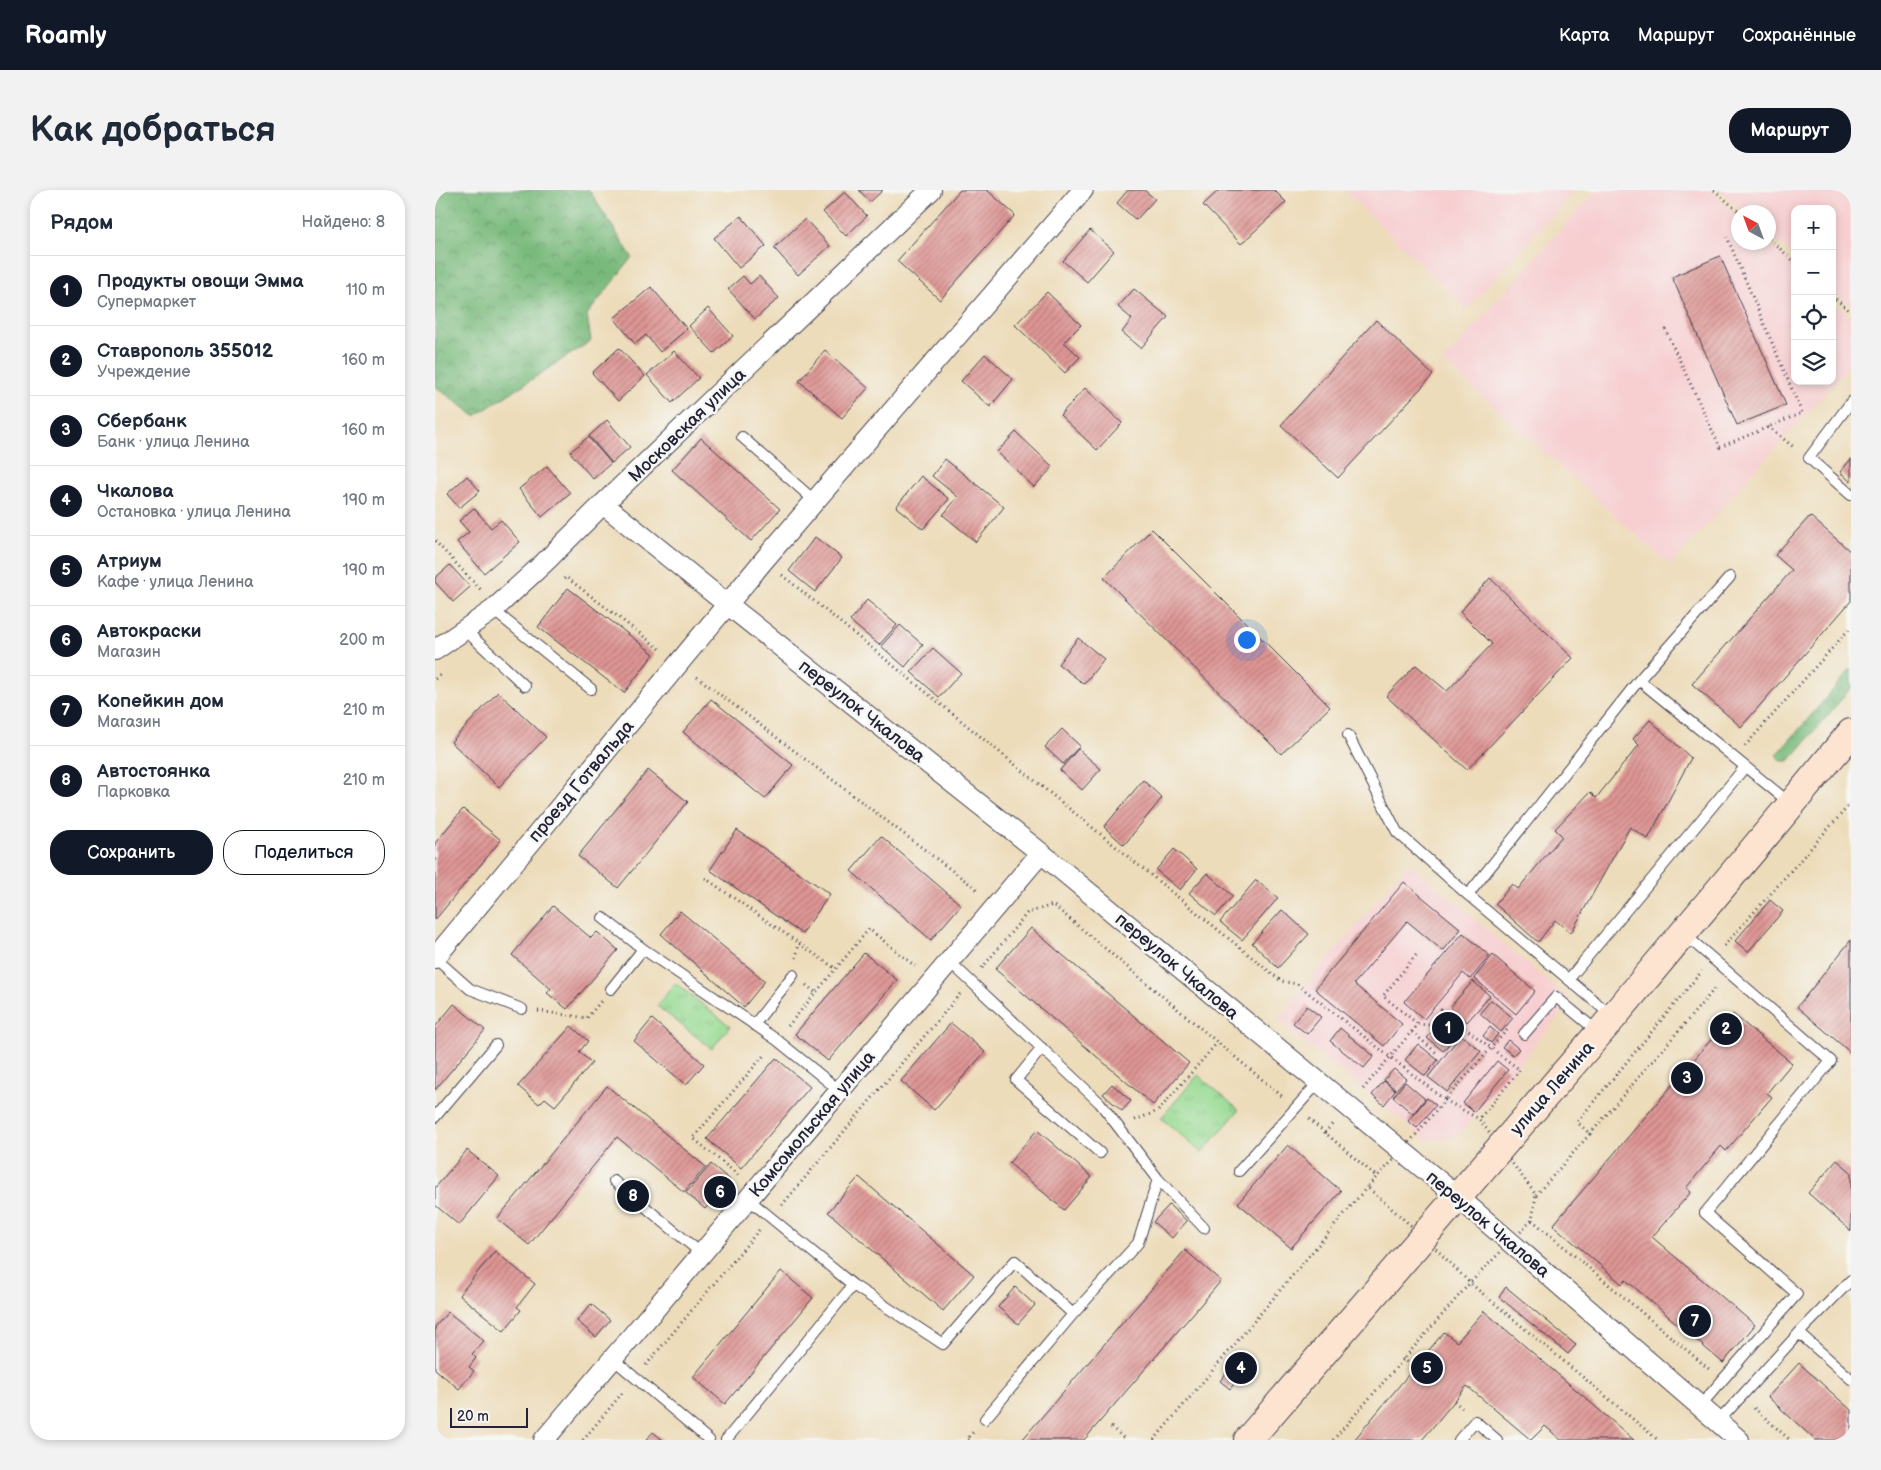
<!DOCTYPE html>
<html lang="ru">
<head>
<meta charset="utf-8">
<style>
	body { margin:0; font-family:"Balsamiq Sans",sans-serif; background:#f2f2f3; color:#1f2937 }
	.controls { position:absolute; right:15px; top:15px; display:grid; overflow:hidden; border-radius:10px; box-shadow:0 2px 8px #0003 }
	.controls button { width:45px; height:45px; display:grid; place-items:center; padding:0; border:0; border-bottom:1px solid #e0e1e3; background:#fff; color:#1f2937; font:25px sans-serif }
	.compass { position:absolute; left:1296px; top:15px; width:45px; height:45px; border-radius:50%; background:#fff; box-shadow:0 2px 8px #0003; rotate:319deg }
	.scale { position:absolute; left:15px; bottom:12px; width:78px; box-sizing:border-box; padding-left:5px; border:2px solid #22223b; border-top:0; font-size:14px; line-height:18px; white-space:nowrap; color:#22223b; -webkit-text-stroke:4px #f6f6f2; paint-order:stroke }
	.you { position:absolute; left:811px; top:449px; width:18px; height:18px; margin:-12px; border:4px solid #fff; border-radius:50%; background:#1a73e8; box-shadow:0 0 0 8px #1a73e833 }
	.badge { display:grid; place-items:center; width:32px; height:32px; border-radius:50%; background:#111827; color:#fff; font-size:16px; font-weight:700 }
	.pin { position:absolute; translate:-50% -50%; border:2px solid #fff; box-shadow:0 1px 5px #0006 }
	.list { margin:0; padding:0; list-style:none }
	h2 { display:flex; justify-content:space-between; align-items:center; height:65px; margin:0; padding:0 20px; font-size:21px }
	h2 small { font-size:16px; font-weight:400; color:#747a83 }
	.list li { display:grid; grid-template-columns:32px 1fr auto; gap:15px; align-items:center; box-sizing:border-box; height:70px; padding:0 20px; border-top:1px solid #e0e1e3 }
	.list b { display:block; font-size:19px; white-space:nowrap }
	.list p { margin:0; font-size:16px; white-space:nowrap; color:#747a83 }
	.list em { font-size:16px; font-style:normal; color:#747a83 }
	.actions { display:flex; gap:10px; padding:15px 20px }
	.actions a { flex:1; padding:11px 0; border:1px solid #111827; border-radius:20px; text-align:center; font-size:18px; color:#111827 }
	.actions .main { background:#111827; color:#fff }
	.icon { flex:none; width:28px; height:28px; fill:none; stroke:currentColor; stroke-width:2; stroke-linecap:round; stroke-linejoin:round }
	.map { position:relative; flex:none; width:1416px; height:1250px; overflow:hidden; border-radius:20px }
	header { display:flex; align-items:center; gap:30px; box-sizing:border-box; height:70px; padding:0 25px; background:#111827; color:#fff }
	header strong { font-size:24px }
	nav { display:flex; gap:28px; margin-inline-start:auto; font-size:18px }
	.intro { display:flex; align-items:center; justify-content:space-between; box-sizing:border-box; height:120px; padding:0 30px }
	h1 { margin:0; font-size:35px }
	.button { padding:12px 22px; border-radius:20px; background:#111827; color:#fff; font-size:18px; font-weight:700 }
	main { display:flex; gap:30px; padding:0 30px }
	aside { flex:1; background:#fff; border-radius:20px; box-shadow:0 2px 8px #0003 }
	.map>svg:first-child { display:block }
</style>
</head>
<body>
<header>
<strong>Roamly</strong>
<nav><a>Карта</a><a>Маршрут</a><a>Сохранённые</a></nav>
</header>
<div class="intro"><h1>Как добраться</h1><a class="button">Маршрут</a></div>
<main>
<aside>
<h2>Рядом<small>Найдено: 8</small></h2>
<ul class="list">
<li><span class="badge">1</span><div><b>Продукты овощи Эмма</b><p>Супермаркет</p></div><em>110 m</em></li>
<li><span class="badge">2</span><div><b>Ставрополь 355012</b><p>Учреждение</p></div><em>160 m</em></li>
<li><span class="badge">3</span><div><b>Сбербанк</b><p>Банк · улица Ленина</p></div><em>160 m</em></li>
<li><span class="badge">4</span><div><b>Чкалова</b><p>Остановка · улица Ленина</p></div><em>190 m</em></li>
<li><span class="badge">5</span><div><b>Атриум</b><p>Кафе · улица Ленина</p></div><em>190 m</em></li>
<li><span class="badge">6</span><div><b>Автокраски</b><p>Магазин</p></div><em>200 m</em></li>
<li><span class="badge">7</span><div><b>Копейкин дом</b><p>Магазин</p></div><em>210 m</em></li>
<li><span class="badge">8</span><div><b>Автостоянка</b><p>Парковка</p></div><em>210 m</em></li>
</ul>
<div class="actions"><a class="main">Сохранить</a><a>Поделиться</a></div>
</aside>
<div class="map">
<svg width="1416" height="1250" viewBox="0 0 1416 1250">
	<defs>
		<pattern id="forest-crowns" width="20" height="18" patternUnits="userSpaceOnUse" patternTransform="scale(1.25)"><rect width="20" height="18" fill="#79ba7c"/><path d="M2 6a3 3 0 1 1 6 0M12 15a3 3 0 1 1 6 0" fill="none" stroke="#639767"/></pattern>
		<pattern id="park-tufts" width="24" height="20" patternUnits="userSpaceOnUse" patternTransform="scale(1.25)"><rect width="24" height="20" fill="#97da92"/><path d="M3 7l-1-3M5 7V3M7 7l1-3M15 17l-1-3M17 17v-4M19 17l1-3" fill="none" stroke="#82bb7f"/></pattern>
		<pattern id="building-hatch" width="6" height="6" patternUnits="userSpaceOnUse" patternTransform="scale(1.25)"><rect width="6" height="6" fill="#de9694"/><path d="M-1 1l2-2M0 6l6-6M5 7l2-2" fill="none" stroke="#b47a7a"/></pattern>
	</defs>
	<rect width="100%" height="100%" fill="#f6f6f2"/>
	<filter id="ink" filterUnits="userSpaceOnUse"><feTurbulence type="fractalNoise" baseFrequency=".02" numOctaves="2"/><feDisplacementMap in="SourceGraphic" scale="10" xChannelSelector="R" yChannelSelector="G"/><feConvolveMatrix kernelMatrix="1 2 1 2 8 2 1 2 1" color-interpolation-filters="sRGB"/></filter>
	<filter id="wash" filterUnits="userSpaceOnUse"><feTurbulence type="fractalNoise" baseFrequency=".0096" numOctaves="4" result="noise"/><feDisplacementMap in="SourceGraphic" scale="20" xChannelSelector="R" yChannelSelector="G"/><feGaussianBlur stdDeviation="1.12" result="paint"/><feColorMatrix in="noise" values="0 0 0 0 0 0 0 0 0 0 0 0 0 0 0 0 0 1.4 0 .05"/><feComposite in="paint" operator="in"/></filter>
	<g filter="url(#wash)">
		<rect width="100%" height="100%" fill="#eddcba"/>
		<path fill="#f7cfd1" d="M 909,0 L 1140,0 L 1032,119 Z
			M 1162,0 L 1275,0 L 1303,26 L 1304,52 L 1333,53 L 1360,76 L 1360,191 L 1397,191 L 1397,110 L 1416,127 L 1416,174 L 1235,375 L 1008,171 Z
			M 1284,0 L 1416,0 L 1416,118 L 1397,101 L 1397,19 L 1360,19 L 1360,68 L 1334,44 L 1334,22 L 1309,22 Z
			M 974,673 L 1136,811 L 1022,947 L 991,950 L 842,830 Z"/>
		<path fill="url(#forest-crowns)" stroke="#4e6e5c" d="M 0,0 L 154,0 L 197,67 L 152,125 L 156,151 L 40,226 L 0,196 Z
			M 1416,479 L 1416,498 L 1354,571 L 1345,571 L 1342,565 Z"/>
		<path fill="url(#park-tufts)" stroke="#5c7e66" d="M 240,793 L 295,836 L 277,859 L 222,816 Z
			M 763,885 L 804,920 L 767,963 L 726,928 Z"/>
		<g id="blocks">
			<path fill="url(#building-hatch)" d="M 424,0 L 448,0 L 435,12 Z
				M 525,0 L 552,0 L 580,25 L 505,110 L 462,71 Z
				M 693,0 L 709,0 L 720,9 L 701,30 L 682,13 Z
				M 784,0 L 839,0 L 851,12 L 806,54 L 768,15 Z
				M 410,2 L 432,26 L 411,46 L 388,22 Z
				M 306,26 L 331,56 L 304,78 L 279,48 Z
				M 370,29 L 395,56 L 363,85 L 339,58 Z
				M 655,40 L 679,61 L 652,92 L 628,71 Z
				M 1285,66 L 1351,215 L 1302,235 L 1237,87 Z
				M 308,86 L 315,94 L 324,86 L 344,108 L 320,129 L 293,99 Z
				M 216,97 L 252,139 L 225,162 L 211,145 L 200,154 L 179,128 Z
				M 699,99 L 733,127 L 706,158 L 687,142 L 697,129 L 683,117 Z
				M 612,102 L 646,135 L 629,152 L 645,167 L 630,183 L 580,135 Z
				M 273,118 L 298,146 L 279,163 L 254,136 Z
				M 941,130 L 998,185 L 903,288 L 846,235 Z
				M 184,158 L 210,186 L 183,211 L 157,183 Z
				M 390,160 L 433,198 L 407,228 L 364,191 Z
				M 239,161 L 264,188 L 237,213 L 212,185 Z
				M 550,164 L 578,189 L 555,217 L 526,191 Z
				M 650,198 L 687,233 L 662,260 L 625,225 Z
				M 172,230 L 195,257 L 177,273 L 154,246 Z
				M 581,242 L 618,277 L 599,297 L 562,262 Z
				M 153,247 L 176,273 L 158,289 L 135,262 Z
				M 266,248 L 345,319 L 316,351 L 237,280 Z
				M 510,269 L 569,317 L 541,352 L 508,325 L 523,307 L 497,286 Z
				M 1416,269 L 1416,292 L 1405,282 Z
				M 112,276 L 135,303 L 107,327 L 84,299 Z
				M 32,286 L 45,301 L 24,318 L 12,304 Z
				M 486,286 L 514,309 L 488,339 L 461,317 Z
				M 39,318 L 56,338 L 66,330 L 85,352 L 49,383 L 22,352 L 34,342 L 24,331 Z
				M 1375,326 L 1416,362 L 1416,411 L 1306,537 L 1257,494 L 1357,380 L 1340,365 Z
				M 717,339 L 895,517 L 846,564 L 669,388 Z
				M 380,347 L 407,368 L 380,402 L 354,381 Z
				M 15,375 L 35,397 L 18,412 L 0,392 L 0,388 Z
				M 1055,388 L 1138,468 L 1032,580 L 951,506 L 981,475 L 1012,501 L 1057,454 L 1025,422 Z
				M 133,398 L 219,464 L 189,503 L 103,437 Z
				M 432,410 L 462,435 L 444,455 L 415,431 Z
				M 465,435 L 488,455 L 470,477 L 446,456 Z
				M 643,448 L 669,469 L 649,494 L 623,474 Z
				M 498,458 L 526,483 L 504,507 L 476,482 Z
				M 63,502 L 111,547 L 64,597 L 16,552 Z
				M 276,509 L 358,575 L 330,609 L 248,542 Z
				M 1215,530 L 1256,568 L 1213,649 L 1195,637 L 1136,743 L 1120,730 L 1103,752 L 1060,714 L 1077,694 L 1083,699 L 1127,646 L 1120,639 L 1155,602 L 1161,608 L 1204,555 L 1198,549 Z
				M 627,539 L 645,556 L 628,574 L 610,557 Z
				M 643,559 L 666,579 L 647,600 L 625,580 Z
				M 213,580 L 253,612 L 183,698 L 143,666 Z
				M 708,590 L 727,608 L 689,655 L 669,637 Z
				M 28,619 L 66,650 L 0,730 L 0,653 Z
				M 302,640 L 395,704 L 367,744 L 275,680 Z
				M 446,646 L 526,715 L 496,750 L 416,681 Z
				M 739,659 L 762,679 L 745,700 L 721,680 Z
				M 772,683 L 798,706 L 781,726 L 754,703 Z
				M 821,690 L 843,708 L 807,750 L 785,732 Z
				M 969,692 L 1026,739 L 1008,761 L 972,731 L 919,794 L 967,834 L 949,856 L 880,799 Z
				M 1335,710 L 1348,721 L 1313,762 L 1300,751 Z
				M 118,716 L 156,748 L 162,742 L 183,760 L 132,819 L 112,803 L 116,799 L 77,765 Z
				M 847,720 L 874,744 L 843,778 L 817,753 Z
				M 245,721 L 330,791 L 309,817 L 226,744 Z
				M 596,738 L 754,873 L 718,915 L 560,779 Z
				M 1028,743 L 1055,766 L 1035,789 L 1028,783 L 989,829 L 969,812 Z
				M 1416,750 L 1416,863 L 1362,817 Z
				M 429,763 L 462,790 L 393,871 L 360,844 Z
				M 1058,765 L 1100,801 L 1081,824 L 1039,788 Z
				M 1038,791 L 1055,806 L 1032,832 L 1015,817 Z
				M 1056,810 L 1078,828 L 1066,842 L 1045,823 Z
				M 19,814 L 50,840 L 0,900 L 0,837 Z
				M 872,816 L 886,827 L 872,844 L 858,833 Z
				M 1298,824 L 1357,873 L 1332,903 L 1337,907 L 1291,961 L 1286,956 L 1251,998 L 1256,1002 L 1217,1047 L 1320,1135 L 1288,1173 L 1191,1090 L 1187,1094 L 1118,1035 Z
				M 217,829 L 269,874 L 251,895 L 199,851 Z
				M 1006,831 L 1022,844 L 1008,861 L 992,848 Z
				M 516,833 L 550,862 L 499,920 L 466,891 Z
				M 136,836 L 153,851 L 144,862 L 157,873 L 120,916 L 110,908 L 104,914 L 83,896 Z
				M 1055,837 L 1063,844 L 1056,853 L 1048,846 Z
				M 905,838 L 939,866 L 929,878 L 895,851 Z
				M 1026,845 L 1046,861 L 1012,902 L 993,887 Z
				M 1073,850 L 1084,859 L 1078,865 L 1067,857 Z
				M 983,854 L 1003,870 L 990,886 L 970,870 Z
				M 341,868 L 375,897 L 306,978 L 272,949 Z
				M 1062,871 L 1073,880 L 1039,922 L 1028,913 Z
				M 959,879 L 971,889 L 961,900 L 949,890 Z
				M 949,891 L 960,901 L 949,915 L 937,905 Z
				M 970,892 L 990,909 L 978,924 L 958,907 Z
				M 677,894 L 696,911 L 687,921 L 668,904 Z
				M 172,896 L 271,977 L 249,1002 L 182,947 L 94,1055 L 62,1029 Z
				M 992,908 L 1001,915 L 982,938 L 973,931 Z
				M 602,940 L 657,987 L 629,1020 L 574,973 Z
				M 853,955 L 906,1001 L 856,1058 L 803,1013 Z
				M 32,960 L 64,986 L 24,1035 L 0,1015 L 0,998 Z
				M 1402,970 L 1416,982 L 1416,1041 L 1373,1003 Z
				M 276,974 L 295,990 L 270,1019 L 251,1003 Z
				M 424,987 L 539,1085 L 508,1121 L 393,1022 Z
				M 734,1015 L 752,1031 L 737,1048 L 718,1032 Z
				M 750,1060 L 786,1091 L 649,1250 L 587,1250 Z
				M 60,1061 L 100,1094 L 82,1117 L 86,1120 L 69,1141 L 24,1105 Z
				M 346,1081 L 378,1108 L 290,1214 L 258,1187 Z
				M 580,1097 L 600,1115 L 583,1134 L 563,1117 Z
				M 1071,1097 L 1141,1155 L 1133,1164 L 1064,1107 Z
				M 156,1114 L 175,1130 L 161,1147 L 142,1131 Z
				M 1049,1121 L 1140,1199 L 1199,1250 L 1126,1250 L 1110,1236 L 1096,1250 L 1032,1196 L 987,1250 L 919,1250 L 1009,1142 L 1022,1152 Z
				M 13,1122 L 49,1151 L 37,1164 L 41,1168 L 34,1177 L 39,1181 L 24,1199 L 0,1179 L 0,1137 Z
				M 808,1162 L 818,1170 L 795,1199 L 785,1191 Z
				M 1364,1173 L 1416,1220 L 1416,1250 L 1380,1250 L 1333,1207 Z
				M 218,1242 L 228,1250 L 211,1250 Z"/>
		</g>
	</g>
	<g filter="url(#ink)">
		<use href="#blocks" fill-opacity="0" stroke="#403e4e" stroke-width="1"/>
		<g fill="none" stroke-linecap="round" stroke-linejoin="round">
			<defs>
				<path id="service" d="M 1416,212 L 1374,268 L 1416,305
					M 307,247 L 380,311
					M 58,420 L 156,499
					M 30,440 L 90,496
					M 1204,490 L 1295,387
					M 913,545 L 962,642 L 1033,705 L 1177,826
					M 1033,705 L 1204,490 L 1356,614
					M 168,728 L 208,759 L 342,850 L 405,901
					M 1249,744 L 1396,871 L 1270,1023 L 1362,1104 L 1265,1216
					M 0,768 L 35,799 L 87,819
					M 514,771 L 665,913 L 723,989 L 769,1038
					M 1134,789 L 1310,577
					M 176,799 L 208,759
					M 319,835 L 358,785
					M 1089,844 L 1121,807 L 1163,842
					M 607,858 L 581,890 L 665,963
					M 0,927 L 61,855
					M 804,981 L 883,893
					M 179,991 L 267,1064
					M 313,1009 L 418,1095 L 508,1154 L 580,1071 L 638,1124
					M 1364,1143 L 1416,1189
					M 178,1169 L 274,1250
					M 550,1229 L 638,1124 L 703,1053 L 723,989
					M 1283,1232 L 1364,1143 L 1416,1090
					M 291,1250 L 418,1095
					M 1024,1250 L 1040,1231 L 1062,1250"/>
				<path id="minor" d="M 168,314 L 292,414 L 606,663 L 1023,1007 L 1304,1250
					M 0,460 L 58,420 L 110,372 L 168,314 L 496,0
					M 0,768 L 329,370 L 648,0
					M 109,1250 L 606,663"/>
				<path id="secondary" d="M 813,1250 L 1178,827 L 1416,543"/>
			</defs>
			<use href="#service" stroke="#403e4e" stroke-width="12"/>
			<use href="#minor" stroke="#403e4e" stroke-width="22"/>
			<use href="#secondary" stroke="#403e4e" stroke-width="30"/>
			<path stroke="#403e4e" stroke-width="3" stroke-dasharray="1 4" stroke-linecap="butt" d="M 1279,0 L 1304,22
				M 1334,49 L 1360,72
				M 1397,106 L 1416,122
				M 1230,139 L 1285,257 L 1367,223 L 1292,47
				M 1333,237 L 1360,258
				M 0,351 L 46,400
				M 347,385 L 846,791 L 862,794 L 1010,910 L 1072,840
				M 129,389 L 131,387 L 225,459
				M 262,487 L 544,701
				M 0,489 L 8,483
				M 1310,556 L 1416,437
				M 270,688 L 401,779
				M 1289,756 L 1416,613
				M 981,765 L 948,806 L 983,834
				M 361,768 L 364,754
				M 547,778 L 592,723 L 618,715 L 848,907
				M 371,795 L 380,802
				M 103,821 L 152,828 L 166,811
				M 353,836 L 434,739 L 480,776
				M 977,842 L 1003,864
				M 928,899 L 983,834 L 994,835 L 1006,820 L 1085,880 L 1044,929
				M 1010,910 L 1044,929 L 1101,1005 L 1097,1030 L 1035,1093 L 989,1047 L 932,997 L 967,961 Z
				M 874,929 L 942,987
				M 700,930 L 723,921 L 782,853
				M 890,943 L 898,933
				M 1155,944 L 1282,796
				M 303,985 L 258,948 L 330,864
				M 1101,1005 L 1155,944 L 1142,932 L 1267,781
				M 347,1015 L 525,804
				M 1097,1030 L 1274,1179
				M 968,1168 L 979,1178
				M 211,1175 L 324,1040
				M 1019,1211 L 1027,1218
				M 1319,1218 L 1355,1250
				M 676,1237 L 691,1250
				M 148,1250 L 189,1201
				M 534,1250 L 532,1249 L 539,1241
				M 719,1250 L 932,997
				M 898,1250 L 1035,1093 L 1223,1250"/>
			<use href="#service" stroke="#fff" stroke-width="10"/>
			<use href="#minor" stroke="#fff" stroke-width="20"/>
			<use href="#secondary" stroke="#fde4d1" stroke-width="28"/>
		</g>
	</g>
	<g text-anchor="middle" stroke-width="5" stroke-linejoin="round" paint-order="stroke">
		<g font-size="18" fill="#22223b" stroke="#f6f6f2">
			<text transform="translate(252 235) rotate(-44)" y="6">Московская улица</text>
			<text transform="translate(427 521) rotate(38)" y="6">переулок Чкалова</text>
			<text transform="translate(146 591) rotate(-50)" y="6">проезд Готвальда</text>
			<text transform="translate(742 776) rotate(40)" y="6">переулок Чкалова</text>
			<text transform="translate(1117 898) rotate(-49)" y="6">улица Ленина</text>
			<text transform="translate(377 934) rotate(-50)" y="6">Комсомольская улица</text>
			<text transform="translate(1053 1034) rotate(40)" y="6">переулок Чкалова</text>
		</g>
	</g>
</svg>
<div class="controls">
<button>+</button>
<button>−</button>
<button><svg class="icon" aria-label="locate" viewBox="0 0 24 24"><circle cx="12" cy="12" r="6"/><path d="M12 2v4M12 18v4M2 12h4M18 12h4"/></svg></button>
<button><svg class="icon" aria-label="layers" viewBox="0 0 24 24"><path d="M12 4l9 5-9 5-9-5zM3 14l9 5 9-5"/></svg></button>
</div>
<svg class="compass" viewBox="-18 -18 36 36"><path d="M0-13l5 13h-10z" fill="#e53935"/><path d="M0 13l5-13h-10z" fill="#747a83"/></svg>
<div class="scale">20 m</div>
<div class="you"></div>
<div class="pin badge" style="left:1013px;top:838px">1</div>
<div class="pin badge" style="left:1291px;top:839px">2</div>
<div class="pin badge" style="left:1252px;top:888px">3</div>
<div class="pin badge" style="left:806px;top:1178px">4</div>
<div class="pin badge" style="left:992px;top:1178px">5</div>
<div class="pin badge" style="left:285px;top:1002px">6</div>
<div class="pin badge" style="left:1260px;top:1131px">7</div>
<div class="pin badge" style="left:198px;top:1006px">8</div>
</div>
</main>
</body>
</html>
